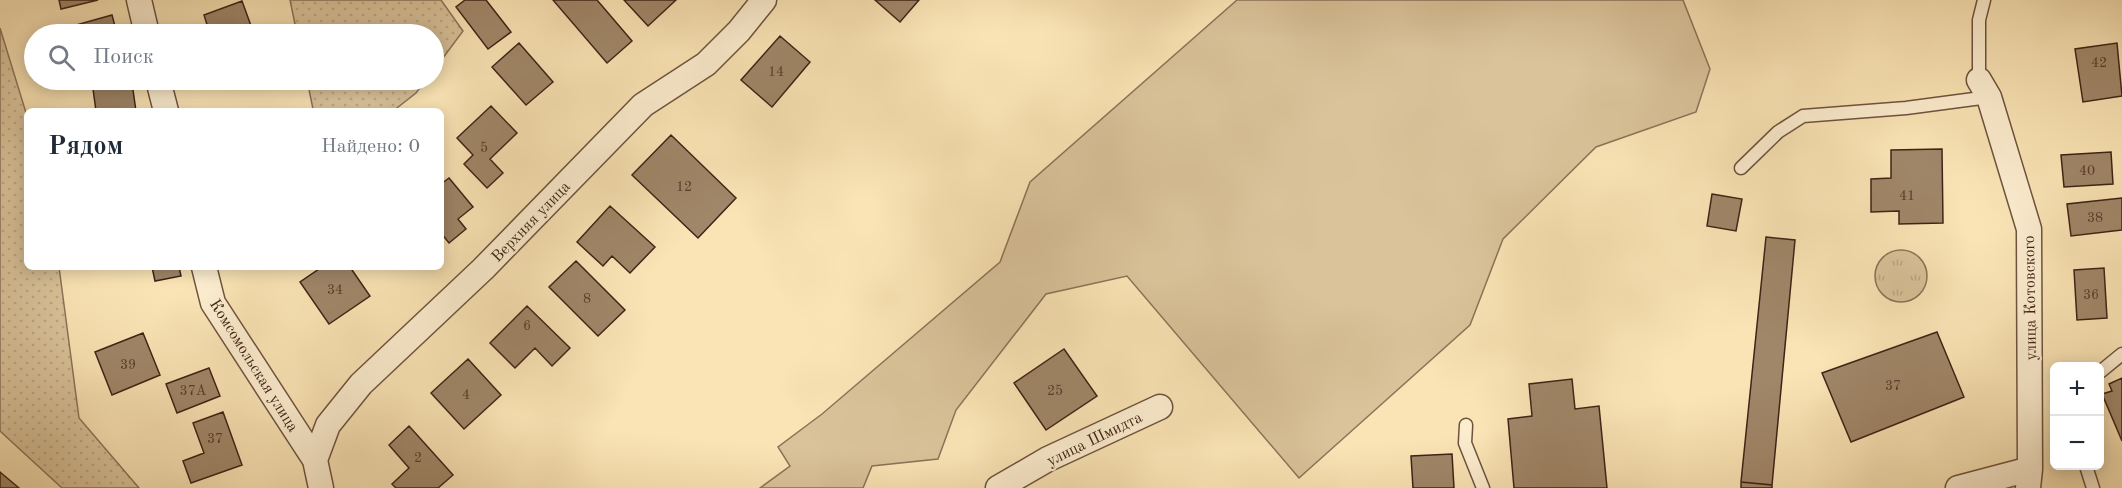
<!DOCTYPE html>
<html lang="ru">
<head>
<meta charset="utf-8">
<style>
	body { margin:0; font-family:"Old Standard TT",serif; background:#f2f2f3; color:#1f2937 }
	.controls { position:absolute; right:18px; bottom:18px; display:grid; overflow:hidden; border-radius:9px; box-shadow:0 3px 15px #0003 }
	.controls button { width:54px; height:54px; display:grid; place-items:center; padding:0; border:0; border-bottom:2px solid #e0e1e3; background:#fff; color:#1f2937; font:30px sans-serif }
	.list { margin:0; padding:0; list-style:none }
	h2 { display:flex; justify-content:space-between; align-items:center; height:78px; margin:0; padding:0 24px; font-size:26px }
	h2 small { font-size:20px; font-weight:400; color:#747a83 }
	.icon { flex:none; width:33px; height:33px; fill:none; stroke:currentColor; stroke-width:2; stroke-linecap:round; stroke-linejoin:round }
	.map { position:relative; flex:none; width:2122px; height:488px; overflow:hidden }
	.search { position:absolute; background:#fff; box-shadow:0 3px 15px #0003; left:24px; top:24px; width:420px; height:66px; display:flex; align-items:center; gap:15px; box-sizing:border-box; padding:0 21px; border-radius:33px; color:#747a83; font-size:22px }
	.panel { position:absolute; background:#fff; box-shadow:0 3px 15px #0003; left:24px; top:108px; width:420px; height:162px; border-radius:9px }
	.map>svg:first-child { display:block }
</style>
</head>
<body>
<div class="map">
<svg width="2122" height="488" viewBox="0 0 2122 488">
	<defs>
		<pattern id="park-tufts" width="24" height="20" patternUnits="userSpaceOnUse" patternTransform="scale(1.5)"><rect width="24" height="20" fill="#dac39a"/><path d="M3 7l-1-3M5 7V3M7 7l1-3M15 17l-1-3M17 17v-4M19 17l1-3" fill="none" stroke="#bca784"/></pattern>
		<pattern id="garden-dots" width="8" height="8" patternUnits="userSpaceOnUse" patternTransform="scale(1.5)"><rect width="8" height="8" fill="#dac39a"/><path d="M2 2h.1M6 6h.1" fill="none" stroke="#bca784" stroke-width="1.8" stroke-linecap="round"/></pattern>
	</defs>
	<rect width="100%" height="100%" fill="#fae4b5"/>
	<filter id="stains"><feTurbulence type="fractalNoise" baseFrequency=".00333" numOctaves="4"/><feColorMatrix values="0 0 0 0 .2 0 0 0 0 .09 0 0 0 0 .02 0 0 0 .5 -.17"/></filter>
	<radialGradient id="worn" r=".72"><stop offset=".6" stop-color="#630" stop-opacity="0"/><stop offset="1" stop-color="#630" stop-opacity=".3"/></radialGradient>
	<path fill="#dac39a" stroke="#8c7358" stroke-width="1.5" d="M 1237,0 L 1683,0 L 1710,69 L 1696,112 L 1596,147 L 1503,239 L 1470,325 L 1299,478 L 1127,276 L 1046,294 L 956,410 L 938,459 L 872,466 L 863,488 L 760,488 L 790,466 L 778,447 L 822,414 L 1000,262 L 1030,182 Z"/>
	<path fill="url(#park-tufts)" stroke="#8c7358" stroke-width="1.5" d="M1875 276a26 26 0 1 1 52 0a26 26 0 1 1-52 0Z"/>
	<path fill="url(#garden-dots)" stroke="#8c7358" stroke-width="1.5" d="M 290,0 L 441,0 L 463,31 L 434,70 L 434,34 L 297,34 Z
		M 0,28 L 27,116 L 27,267 L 59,267 L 79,418 L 139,488 L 62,488 L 0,431 Z
		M 307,80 L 426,80 L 416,93 L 393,111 L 316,111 L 313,109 Z"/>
	<path fill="#a08769" stroke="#3f2316" stroke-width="1.5" d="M 59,0 L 98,0 L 61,9 Z
		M 465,0 L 486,0 L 511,32 L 488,49 L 456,7 Z
		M 553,0 L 597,0 L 632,41 L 607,63 Z
		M 624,0 L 676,0 L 648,26 Z
		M 875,0 L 919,0 L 900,22 Z
		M 242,1 L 254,34 L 210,34 L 204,15 Z
		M 112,15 L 117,34 L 71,34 L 69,27 Z
		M 780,36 L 810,62 L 772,107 L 741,80 Z
		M 519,43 L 553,82 L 526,105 L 492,67 Z
		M 2117,43 L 2122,96 L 2083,102 L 2075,49 Z
		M 132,83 L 136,111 L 96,111 L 93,89 Z
		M 491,106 L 517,133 L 490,159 L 503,173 L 487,188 L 464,164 L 473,155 L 457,138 Z
		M 671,135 L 736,198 L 698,238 L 632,175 Z
		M 1942,149 L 1943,223 L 1899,224 L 1899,211 L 1871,212 L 1871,179 L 1891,178 L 1891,150 Z
		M 2111,152 L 2113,184 L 2064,187 L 2061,155 Z
		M 449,178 L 473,207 L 458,219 L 466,229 L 449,243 L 441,233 L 441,184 Z
		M 1712,194 L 1742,199 L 1736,231 L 1707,226 Z
		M 2122,198 L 2122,230 L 2071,236 L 2067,204 Z
		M 610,206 L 655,247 L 630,273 L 612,256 L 603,266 L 577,242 Z
		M 1766,237 L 1795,240 L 1772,485 L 1741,482 Z
		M 576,261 L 625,310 L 598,336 L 549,287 Z
		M 152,267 L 179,267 L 181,276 L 155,281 Z
		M 322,267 L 350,267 L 370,296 L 329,324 L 300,282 Z
		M 2104,268 L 2107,318 L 2077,320 L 2074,270 Z
		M 527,306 L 570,348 L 552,366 L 535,348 L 515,368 L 490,343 Z
		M 1937,332 L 1964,397 L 1851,442 L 1822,373 Z
		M 143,333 L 160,375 L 112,395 L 95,352 Z
		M 1064,349 L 1097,396 L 1046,430 L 1014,383 Z
		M 468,359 L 501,395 L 464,429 L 431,393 Z
		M 209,368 L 220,396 L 177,413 L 166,384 Z
		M 2122,378 L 2122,441 L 2102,394 L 2112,391 L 2109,384 Z
		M 1572,379 L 1575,409 L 1599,406 L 1607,488 L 1514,488 L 1508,419 L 1532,416 L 1529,384 Z
		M 223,412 L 242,465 L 191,483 L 183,461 L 204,453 L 193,423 Z
		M 409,426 L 453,475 L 438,488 L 396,488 L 392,484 L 409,468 L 389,445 Z
		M 1452,454 L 1454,488 L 1413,488 L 1411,456 Z
		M 0,472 L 19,488 L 0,488 Z
		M 1741,482 L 1772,485 L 1772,488 L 1741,488 Z"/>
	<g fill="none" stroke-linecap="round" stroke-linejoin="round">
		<defs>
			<path id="lane" d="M 1979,80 L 1979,20 L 1984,0
				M 1741,168 L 1778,132 L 1803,116 L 1906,108 L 1989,97
				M 2100,372 L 2122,354
				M 1466,425 L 1465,443 L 1483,488
				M 2086,466 L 2093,488"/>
			<path id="street" d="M 139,0 L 147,34
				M 158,80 L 166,111
				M 1979,80 L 1989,97 L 2029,229 L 2030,469 L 2028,488
				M 204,267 L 213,303 L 315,460 L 321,488
				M 315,460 L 328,425 L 361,384 L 483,269 L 643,105 L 706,64 L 739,31 L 764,0
				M 998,488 L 1048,459 L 1160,407
				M 1958,488 L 2030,469"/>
		</defs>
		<use href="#lane" stroke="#6e533e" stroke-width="15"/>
		<use href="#street" stroke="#6e533e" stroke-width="27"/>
		<use href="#lane" stroke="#fcedcf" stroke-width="12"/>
		<use href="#street" stroke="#fcedcf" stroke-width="24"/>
	</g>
	<g text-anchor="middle" stroke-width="4.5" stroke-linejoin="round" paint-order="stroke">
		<g font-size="14" fill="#573c2b">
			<text x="2099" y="67">42</text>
			<text x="776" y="76">14</text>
			<text x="484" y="152">5</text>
			<text x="2087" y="175">40</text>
			<text x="684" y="191">12</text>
			<text x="1907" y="200">41</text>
			<text x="2095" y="222">38</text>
			<text x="335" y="294">34</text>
			<text x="2091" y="299">36</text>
			<text x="587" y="303">8</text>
			<text x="527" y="330">6</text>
			<text x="128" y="369">39</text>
			<text x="1893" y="390">37</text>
			<text x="193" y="395">37А</text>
			<text x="1055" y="395">25</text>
			<text x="466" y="399">4</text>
			<text x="215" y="443">37</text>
			<text x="418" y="462">2</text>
		</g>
		<g font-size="16" fill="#3f2316" stroke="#fcedcf">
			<text transform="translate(530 221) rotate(-46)" y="6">Верхняя улица</text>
			<text transform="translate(2029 298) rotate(-91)" y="6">улица Котовского</text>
			<text transform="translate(255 365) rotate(58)" y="6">Комсомольская улица</text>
			<text transform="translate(1094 438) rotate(-26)" y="6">улица Шмидта</text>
		</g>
	</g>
	<rect width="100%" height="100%" filter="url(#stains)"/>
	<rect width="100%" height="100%" fill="url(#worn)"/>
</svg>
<div class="controls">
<button>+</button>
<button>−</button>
</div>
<div class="search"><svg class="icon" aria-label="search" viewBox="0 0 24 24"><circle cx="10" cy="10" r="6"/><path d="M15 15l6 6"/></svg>Поиск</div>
<section class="panel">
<h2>Рядом<small>Найдено: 0</small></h2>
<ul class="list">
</ul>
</section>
</div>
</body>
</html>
